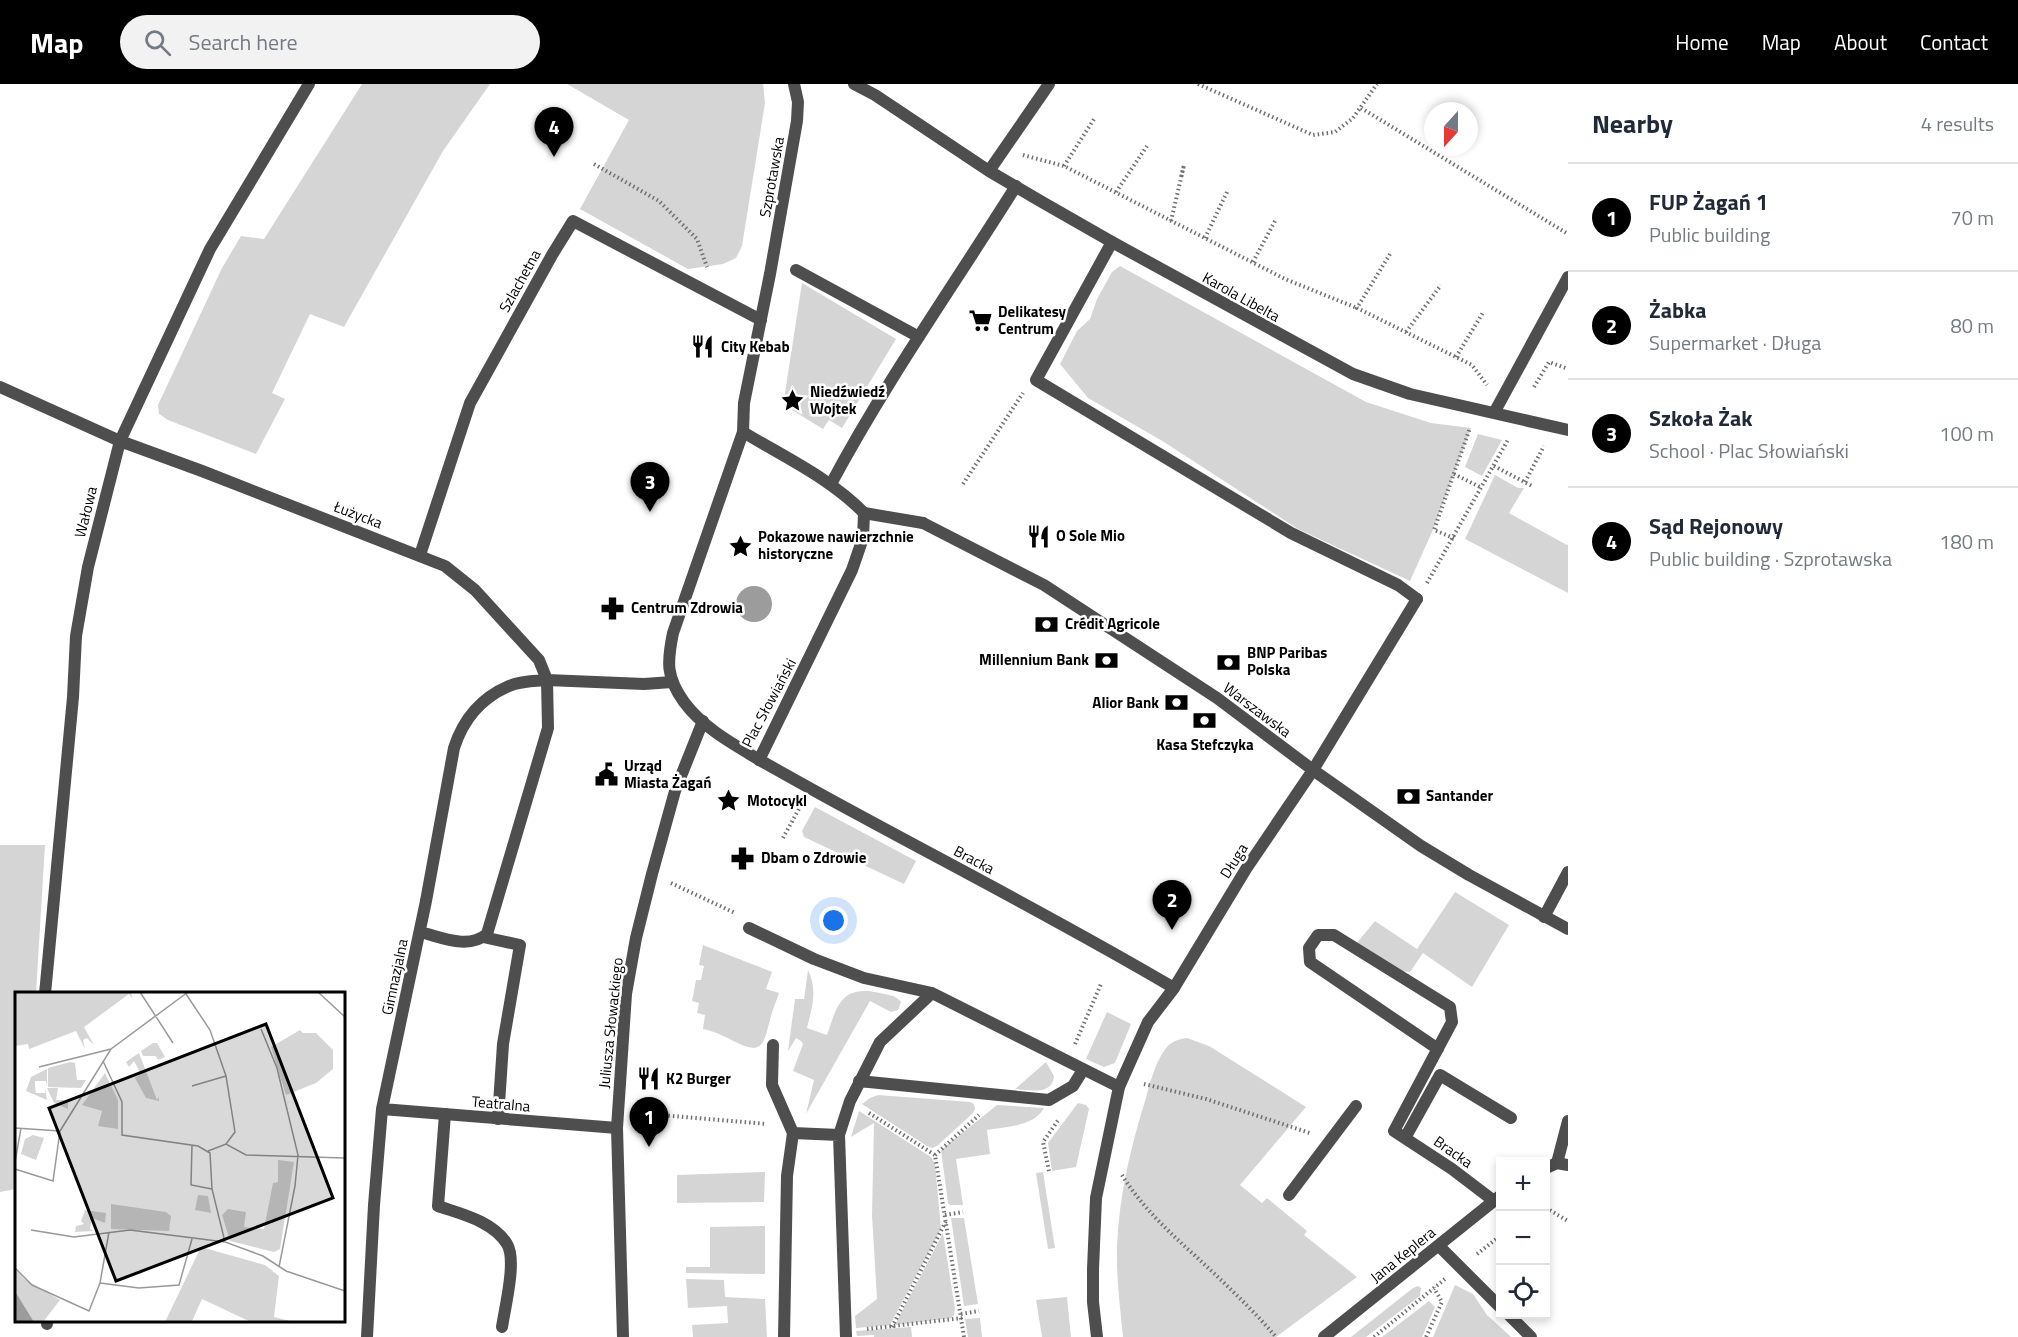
<!DOCTYPE html>
<html lang="en">
<head>
<meta charset="utf-8">
<style>
	body { margin:0; font-family:"Titillium Web",sans-serif; background:#f2f2f3; color:#1f2937 }
	.controls { position:absolute; right:18px; bottom:18px; display:grid; overflow:hidden; border-radius:0px; box-shadow:0 3px 9px #0003 }
	.controls button { width:54px; height:54px; display:grid; place-items:center; padding:0; border:0; border-bottom:2px solid #e0e1e3; background:#fff; color:#1f2937; font:30px sans-serif }
	.compass { position:absolute; left:1424px; top:18px; width:54px; height:54px; border-radius:50%; background:#fff; box-shadow:0 3px 9px #0003; rotate:201deg }
	.you { position:absolute; left:834px; top:837px; width:21px; height:21px; margin:-15px; border:4px solid #fff; border-radius:50%; background:#1a73e8; box-shadow:0 0 0 9px #1a73e833 }
	.badge { display:grid; place-items:center; width:39px; height:39px; border-radius:50%; background:#000; color:#fff; font-size:20px; font-weight:700 }
	.pin { position:absolute; translate:-50% -50px; filter:drop-shadow(0 2px 3px #0008) }
	.pin::after { content:''; position:absolute; top:32px; width:21px; height:18px; background:inherit; clip-path:polygon(0 0,100% 0,50% 100%) }
	.list { margin:0; padding:0; list-style:none }
	h2 { display:flex; justify-content:space-between; align-items:center; height:78px; margin:0; padding:0 24px; font-size:26px }
	h2 small { font-size:20px; font-weight:400; color:#747a83 }
	.list li { display:grid; grid-template-columns:39px 1fr auto; gap:18px; align-items:center; box-sizing:border-box; height:108px; padding:0 24px; border-top:2px solid #e0e1e3 }
	.list b { display:block; font-size:22px; white-space:nowrap }
	.list p { margin:0; font-size:20px; white-space:nowrap; color:#747a83 }
	.list em { font-size:20px; font-style:normal; color:#747a83 }
	.icon { flex:none; width:33px; height:33px; fill:none; stroke:currentColor; stroke-width:2; stroke-linecap:round; stroke-linejoin:round }
	.map { position:relative; flex:none; width:1568px; height:1253px; overflow:hidden }
	header { display:flex; align-items:center; gap:36px; box-sizing:border-box; height:84px; padding:0 30px; background:#000; color:#fff }
	header strong { font-size:28px }
	nav { display:flex; gap:33px; margin-inline-start:auto; font-size:21px }
	.search { width:420px; height:54px; background:#f2f2f3; display:flex; align-items:center; gap:15px; box-sizing:border-box; padding:0 21px; border-radius:33px; color:#747a83; font-size:22px }
	main { display:flex }
	aside { flex:1; background:#fff }
	.map>svg:first-child { display:block }
</style>
</head>
<body>
<header>
<strong>Map</strong>
<div class="search"><svg class="icon" aria-label="search" viewBox="0 0 24 24"><circle cx="10" cy="10" r="6"/><path d="M15 15l6 6"/></svg>Search here</div>
<nav><a>Home</a><a>Map</a><a>About</a><a>Contact</a></nav>
</header>
<main>
<div class="map">
<svg width="1568" height="1253" viewBox="0 0 1568 1253">
	<rect width="100%" height="100%" fill="#fff"/>
	<path fill="#d5d5d5" d="M 362,0 L 490,0 L 443,67 L 344,243 L 310,230 L 272,309 L 285,315 L 256,370 L 168,336 L 159,330 L 158,321 L 222,184 L 241,152 L 264,155 Z
		M 567,0 L 763,0 L 765,19 L 742,162 L 736,174 L 723,180 L 688,185 L 580,125 L 629,36 Z
		M 1120,182 L 1366,318 L 1431,339 L 1471,344 L 1432,448 L 1410,497 L 1298,445 L 1164,358 L 1088,314 L 1060,280 L 1077,247 L 1090,235 L 1097,215 L 1112,188 Z
		M 802,199 L 896,255 L 842,344 L 829,336 L 823,345 L 787,323 L 784,315 Z
		M 1478,350 L 1502,356 L 1482,392 L 1465,383 Z
		M 1495,391 L 1518,404 L 1524,404 L 1509,429 L 1567,461 L 1568,460 L 1568,509 L 1465,455 Z
		M 815,723 L 916,777 L 904,800 L 804,753 L 802,747 Z
		M 0,761 L 45,761 L 36,909 L 16,910 L 16,1105 L 0,1108 Z
		M 1455,808 L 1509,841 L 1472,903 L 1423,869 L 1410,888 L 1398,887 L 1356,860 L 1375,837 L 1417,865 Z
		M 703,861 L 772,888 L 766,905 L 779,909 C 776,918 772,927 770,936 C 765,952 765,971 742,961 C 729,955 718,948 703,945 L 705,931 L 697,929 L 699,919 L 692,917 L 696,896 L 701,896 L 704,882 L 699,881 Z
		M 808,886 C 818,907 812,923 807,944 L 827,951 C 837,922 841,900 880,909 C 888,911 896,911 901,918 L 898,926 L 891,928 L 870,917 L 806,1030 L 814,996 L 793,987 L 803,960 L 801,957 L 796,954 L 788,967 L 795,915 L 804,915 Z
		M 1107,928 L 1131,940 L 1115,979 L 1104,983 L 1086,975 Z
		M 1187,954 L 1209,962 L 1306,1023 L 1240,1101 L 1262,1119 L 1267,1114 L 1307,1147 L 1304,1151 L 1357,1193 L 1276,1253 L 1123,1253 C 1120,1223 1116,1192 1117,1162 C 1119,1112 1131,1061 1146,1014 C 1150,998 1155,980 1164,967 C 1169,958 1178,955 1187,954 Z
		M 1046,978 L 1054,992 C 1052,1012 1029,1006 1015,1005 Z
		M 878,1011 L 970,1018 L 974,1020 L 975,1025 L 973,1029 L 937,1062 L 932,1064 L 927,1062 L 862,1020 L 870,1014 Z
		M 1078,1019 L 1086,1021 L 1089,1025 L 1076,1083 L 1052,1087 L 1048,1059 Z
		M 997,1021 L 1044,1024 C 1033,1043 1008,1042 987,1046 L 990,1070 L 956,1075 L 963,1121 L 950,1121 L 948,1119 L 941,1066 Z
		M 859,1027 L 931,1073 L 935,1080 L 941,1145 L 890,1241 L 856,1244 L 855,1232 L 877,1215 L 872,1131 L 874,1039 L 851,1053 Z
		M 765,1088 L 764,1118 L 677,1119 L 677,1091 Z
		M 1043,1088 L 1055,1164 L 1048,1165 L 1036,1089 Z
		M 951,1134 L 964,1134 L 978,1220 L 964,1222 Z
		M 765,1142 L 765,1190 L 686,1189 L 686,1183 L 710,1183 L 710,1143 Z
		M 943,1149 L 955,1225 L 954,1231 L 951,1234 L 895,1241 Z
		M 686,1195 L 724,1196 L 725,1213 L 765,1215 L 767,1253 L 693,1253 L 692,1241 L 728,1239 L 727,1222 L 688,1224 Z
		M 1455,1201 L 1473,1210 L 1487,1231 L 1511,1253 L 1433,1253 Z
		M 1418,1202 L 1421,1204 L 1420,1212 L 1366,1253 L 1351,1253 L 1413,1204 Z
		M 1067,1213 L 1071,1253 L 1042,1253 L 1036,1216 Z
		M 1429,1217 L 1435,1223 L 1422,1253 L 1382,1253 Z
		M 980,1234 L 982,1253 L 968,1253 L 965,1235 Z
		M 911,1243 L 912,1253 L 874,1253 L 874,1251 L 857,1252 L 856,1247 Z"/>
	<path fill="#9c9c9c" d="M736 520a18 18 0 1 1 36 0a18 18 0 1 1-36 0Z"/>
	<g fill="none" stroke-linecap="round" stroke-linejoin="round">
		<path stroke="#707070" stroke-width="4" stroke-dasharray="1.5 3" stroke-linecap="butt" d="M 1198,0 L 1313,51 L 1335,48 L 1353,34 L 1377,0
			M 1361,24 L 1568,150
			M 1023,71 L 1064,82 L 1285,195 L 1357,224
			M 594,80 L 659,117 L 697,155 L 707,183
			M 1064,82 L 1094,35
			M 1116,108 L 1147,62
			M 1171,137 L 1184,81 L 1181,94
			M 1205,154 L 1227,108
			M 1390,170 L 1357,224 L 1472,281 L 1487,301
			M 1253,178 L 1275,137
			M 1406,248 L 1441,201
			M 1456,273 L 1484,227
			M 1534,303 L 1549,278 L 1568,285
			M 1494,382 L 1532,402
			M 1454,390 L 1482,404
			M 1525,398 L 1544,362
			M 963,400 L 1023,309
			M 1454,454 L 1434,446 L 1470,344
			M 1427,499 L 1509,354
			M 783,754 L 800,723
			M 671,799 L 735,829
			M 1075,960 L 1101,900
			M 1144,1000 L 1206,1015 L 1310,1049
			M 637,1029 L 767,1040
			M 869,1029 L 935,1071 L 964,1253
			M 935,1071 L 979,1031
			M 1049,1087 L 1043,1058 L 1059,1035
			M 1122,1091 C 1148,1133 1186,1162 1221,1196 C 1240,1214 1259,1233 1276,1253
			M 1546,1124 L 1568,1137
			M 945,1131 L 963,1128
			M 1477,1170 L 1500,1152
			M 961,1230 L 979,1227
			M 892,1243 L 946,1137
			M 867,1245 L 962,1234
			M 1374,1253 L 1445,1195
			M 1426,1253 L 1442,1218 L 1434,1204"/>
		<path stroke="#4e4e4e" stroke-width="12" d="M 1112,158 L 1036,296 L 1291,449 L 1398,501 L 1417,515
			M 864,429 L 923,439
			M 420,471 L 470,319 L 552,171 L 573,137 L 761,236
			M 1544,833 L 1568,788
			M 749,844 L 814,875 L 864,894 L 932,909 L 1119,1003
			M 420,848 C 441,853 468,866 487,850 L 548,644 L 547,596
			M 483,853 L 520,861 L 503,960 L 498,1035
			M 773,961 L 772,1001 L 793,1049
			M 1438,965 L 1310,878 L 1309,864 L 1318,851 L 1334,851 L 1450,923 L 1452,938 L 1394,1047 L 1452,1085 L 1494,1117
			M 859,997 L 1049,1016 L 1073,1002 L 1083,986
			M 445,1030 L 438,1122 C 461,1130 493,1137 507,1160 C 517,1176 505,1223 502,1243
			M 1405,1054 L 1440,991 L 1511,1034
			M 1289,1111 L 1356,1022
			M 1439,1162 L 1500,1223
			M 1508,1230 L 1531,1253
			M 784,1253 L 787,1092 L 793,1049 L 839,1051
			M 846,1253 L 839,1051 L 850,1017 L 880,958 L 932,909"/>
		<path stroke="#4e4e4e" stroke-width="12" d="M 796,186 L 919,253
			M 831,400 C 886,297 954,201 1016,102
			M 923,439 L 1044,501 L 1217,614 L 1313,686 L 1421,762 L 1469,791 L 1568,845
			M 1174,904 L 1246,785 L 1313,686 L 1417,515
			M 623,1253 L 617,1044 L 626,910 L 636,854 L 652,790 L 675,707 L 703,637"/>
		<path stroke="#4e4e4e" stroke-width="12" d="M 854,0 L 875,11 L 989,87 L 1042,118 L 1112,158 L 1353,290 L 1410,310 L 1568,346
			M 989,87 L 1049,0
			M 0,303 L 120,357 L 202,387 L 445,482 L 475,506 L 539,576 L 547,596 L 644,600 L 672,598
			M 1494,329 L 1568,193
			M 743,348 C 784,373 830,394 864,429 L 863,454 L 852,486 L 759,676
			M 45,910 L 73,613 L 76,552 L 88,483 L 120,357 L 210,165 L 309,0
			M 382,1025 L 617,1044
			M 1557,1079 L 1568,1037
			M 47,1236 L 47,1240
			M 367,1253 L 374,1121 L 382,1025 L 426,817 L 454,664 C 463,636 481,614 509,602 C 520,597 535,597 547,596"/>
		<path stroke="#4e4e4e" stroke-width="12" d="M 794,0 L 798,18 L 797,37 L 770,190 L 744,319 L 743,348 L 673,549 C 667,578 666,593 684,618 C 704,645 735,661 763,678 C 795,696 827,714 859,731 C 964,788 1071,843 1174,904 L 1148,938 L 1119,1003 L 1096,1114 L 1093,1185 L 1093,1218 L 1097,1253
			M 1546,1084 L 1557,1079 L 1568,1081
			M 1324,1253 L 1500,1112"/>
	</g>
	<defs>
		<symbol id="supermarket-bare" viewBox="-9 -9 18 18"><path d="M-6-5.5h2.5l.6 2H6L4.5 2H-2.5L-4.4-4H-6ZM-1.5 3.2a1.3 1.3 0 1 0 .1 0ZM3 3.2a1.3 1.3 0 1 0 .1 0Z" fill="#000" stroke="#fff" stroke-width="2.5" paint-order="stroke"/></symbol>
		<symbol id="restaurant-bare" viewBox="-9 -9 18 18"><path d="M-5-6h1v4h1v-4h1v4h1v-4h1v5L-1.5 .5V6h-2V.5L-5-1ZM5-6V6H3V1.5H1.5Q1.5-4 5-6Z" fill="#000" stroke="#fff" stroke-width="2.5" paint-order="stroke"/></symbol>
		<symbol id="sight-bare" viewBox="-9 -9 18 18"><path d="M0-6L1.8-2.2L6-1.7L2.9 1.2L3.7 5.4L0 3.3L-3.7 5.4L-2.9 1.2L-6-1.7L-1.8-2.2Z" fill="#000" stroke="#fff" stroke-width="2.5" paint-order="stroke"/></symbol>
		<symbol id="pharmacy-bare" viewBox="-9 -9 18 18"><path d="M-2-6h4v4h4v4h-4v4h-4v-4h-4v-4h4Z" fill="#000" stroke="#fff" stroke-width="2.5" paint-order="stroke"/></symbol>
		<symbol id="bank-bare" viewBox="-9 -9 18 18"><path d="M-6-4H6V4H-6ZM0-2.3a2.3 2.3 0 1 0 0 4.6a2.3 2.3 0 1 0 0-4.6Z" fill="#000" stroke="#fff" stroke-width="2.5" paint-order="stroke"/></symbol>
		<symbol id="civic-bare" viewBox="-9 -9 18 18"><path d="M-.6-6.5H3V-4.5H.6V-3L4-1V1h2V6H-6V1h2V-1L-.6-3ZM-1.2 2.5V6h2.4V2.5Z" fill="#000" stroke="#fff" stroke-width="2.5" paint-order="stroke"/></symbol>
	</defs>
	<g fill-rule="evenodd">
		<use href="#supermarket-bare" x="964" y="220" width="33" height="33"/>
		<use href="#restaurant-bare" x="686" y="246" width="33" height="33"/>
		<use href="#sight-bare" x="776" y="300" width="33" height="33"/>
		<use href="#restaurant-bare" x="1022" y="436" width="33" height="33"/>
		<use href="#sight-bare" x="724" y="446" width="33" height="33"/>
		<use href="#pharmacy-bare" x="596" y="508" width="33" height="33"/>
		<use href="#bank-bare" x="1030" y="524" width="33" height="33"/>
		<use href="#bank-bare" x="1090" y="560" width="33" height="33"/>
		<use href="#bank-bare" x="1212" y="562" width="33" height="33"/>
		<use href="#bank-bare" x="1160" y="602" width="33" height="33"/>
		<use href="#bank-bare" x="1188" y="620" width="33" height="33"/>
		<use href="#civic-bare" x="590" y="674" width="33" height="33"/>
		<use href="#bank-bare" x="1392" y="696" width="33" height="33"/>
		<use href="#sight-bare" x="712" y="700" width="33" height="33"/>
		<use href="#pharmacy-bare" x="726" y="758" width="33" height="33"/>
		<use href="#restaurant-bare" x="632" y="978" width="33" height="33"/>
	</g>
	<g text-anchor="middle" stroke-width="5" stroke-linejoin="round" paint-order="stroke">
		<g font-size="15" fill="#000" stroke="#fff">
			<text transform="translate(772 93) rotate(-80)" y="5">Szprotawska</text>
			<text transform="translate(520 197) rotate(-61)" y="5">Szlachetna</text>
			<text transform="translate(1241 213) rotate(29)" y="5">Karola Libelta</text>
			<text transform="translate(86 428) rotate(-76)" y="5">Wałowa</text>
			<text transform="translate(358 431) rotate(21)" y="5">Łużycka</text>
			<text transform="translate(769 619) rotate(-62)" y="5">Plac Słowiański</text>
			<text transform="translate(1257 626) rotate(37)" y="5">Warszawska</text>
			<text transform="translate(974 776) rotate(28)" y="5">Bracka</text>
			<text transform="translate(1234 777) rotate(-58)" y="5">Długa</text>
			<text transform="translate(395 893) rotate(-78)" y="5">Gimnazjalna</text>
			<text transform="translate(611 939) rotate(-84)" y="5">Juliusza Słowackiego</text>
			<text transform="translate(501 1020) rotate(5)" y="5">Teatralna</text>
			<text transform="translate(1453 1068) rotate(35)" y="5">Bracka</text>
			<text transform="translate(1403 1171) rotate(-39)" y="5">Jana Keplera</text>
		</g>
		<g font-size="15" font-weight="bold" fill="#000" stroke="#fff" text-anchor="start">
			<text x="998" y="233">Delikatesy<tspan x="998" dy="17">Centrum</tspan></text>
			<text x="721" y="268">City Kebab</text>
			<text x="810" y="313">Niedźwiedź<tspan x="810" dy="17">Wojtek</tspan></text>
			<text x="1056" y="457">O Sole Mio</text>
			<text x="758" y="458">Pokazowe nawierzchnie<tspan x="758" dy="17">historyczne</tspan></text>
			<text x="631" y="529">Centrum Zdrowia</text>
			<text x="1065" y="545">Crédit Agricole</text>
			<text x="1247" y="574">BNP Paribas<tspan x="1247" dy="17">Polska</tspan></text>
			<text x="1089" y="581" text-anchor="end">Millennium Bank</text>
			<text x="1159" y="624" text-anchor="end">Alior Bank</text>
			<text x="1205" y="666" text-anchor="middle">Kasa Stefczyka</text>
			<text x="624" y="687">Urząd<tspan x="624" dy="17">Miasta Żagań</tspan></text>
			<text x="1426" y="717">Santander</text>
			<text x="747" y="722">Motocykl</text>
			<text x="761" y="779">Dbam o Zdrowie</text>
			<text x="666" y="1000">K2 Burger</text>
		</g>
	</g>
	<g transform="translate(15 908)">
		<rect width="330" height="330" fill="#fff"/>
		<path d="M 0,0 L 120,0 L 116,1 L 118,7 L 114,2 L 69,35 L 79,53 L 72,46 L 68,48 L 70,57 L 61,39 L 14,57 L 13,52 L 0,54 ZM 285,38 L 288,41 L 301,41 L 318,58 L 318,77 L 301,91 L 271,103 L 256,55 ZM 138,51 L 142,51 L 150,65 L 143,68 L 141,64 L 128,64 L 126,59 ZM 124,61 L 142,108 L 144,105 L 144,109 L 131,106 L 120,86 L 126,82 L 119,69 L 114,75 L 111,70 ZM 55,70 L 60,71 L 62,88 L 71,88 L 66,96 L 33,95 L 33,76 ZM 32,77 L 32,95 L 31,89 L 20,89 L 20,94 L 21,101 L 30,101 L 30,96 L 32,108 L 11,99 L 16,85 ZM 90,81 L 103,108 L 103,137 L 83,134 L 87,119 L 67,113 ZM 32,96 L 43,96 L 41,108 L 53,108 L 53,117 L 39,111 ZM 18,143 L 29,146 L 21,168 L 6,162 L 10,147 ZM 263,168 L 279,170 L 265,257 L 259,260 L 215,249 L 207,223 L 213,217 L 231,220 L 229,235 L 249,237 L 258,191 L 263,190 ZM 183,203 L 193,204 L 196,221 L 180,218 ZM 96,212 L 151,220 L 156,224 L 154,239 L 96,237 ZM 70,218 L 91,221 L 90,231 L 77,226 L 75,237 L 79,239 L 60,240 L 61,234 L 69,232 L 66,229 ZM 186,255 L 250,273 L 264,284 L 259,325 L 279,330 L 236,330 L 187,307 L 177,329 L 150,330 ZM 0,277 L 9,287 L 45,308 L 28,330 L 19,330 L 0,299 Z" fill="#d5d5d5"/>
		<path d="M 0,299 L 19,330 L 0,330 Z" fill="#9c9c9c"/>
		<path fill="none" stroke="#999" stroke-width="1.5" d="M 125,0 L 158,51M 303,0 L 330,25M 171,2 L 195,38 L 211,84 L 220,140 L 211,152M 246,37 L 262,76 L 283,163 L 280,194 L 264,275M 88,69 L 107,110 L 107,143 L 183,154 L 195,161 L 197,197 L 210,250 L 248,264 L 271,279 L 330,299M 24,75 L 96,57M 177,94 L 211,84M 0,136 L 45,139M 45,139 L 96,57 L 173,0M 177,153 L 176,193 L 197,197M 193,159 L 211,152 L 231,163 L 330,166M 0,170 L 6,136M 0,177 L 38,189 L 45,139M 16,238 L 59,245 L 115,238 L 210,250M 0,276 L 17,293 L 74,319 L 85,291 L 94,240M 85,291 L 124,296 L 164,293 L 177,247"/>
		<path fill="#000" fill-opacity="0.15" stroke="#000" stroke-width="3" d="M 251,32 L 318,206 L 101,289 L 34,116 Z"/>
		<rect width="330" height="330" fill="none" stroke="#000" stroke-width="3"/>
	</g>
</svg>
<div class="controls">
<button>+</button>
<button>−</button>
<button><svg class="icon" aria-label="locate" viewBox="0 0 24 24"><circle cx="12" cy="12" r="6"/><path d="M12 2v4M12 18v4M2 12h4M18 12h4"/></svg></button>
</div>
<svg class="compass" viewBox="-18 -18 36 36"><path d="M0-13l5 13h-10z" fill="#e53935"/><path d="M0 13l5-13h-10z" fill="#747a83"/></svg>
<div class="you"></div>
<div class="pin badge" style="left:649px;top:1063px">1</div>
<div class="pin badge" style="left:1172px;top:846px">2</div>
<div class="pin badge" style="left:650px;top:428px">3</div>
<div class="pin badge" style="left:554px;top:73px">4</div>
</div>
<aside>
<h2>Nearby<small>4 results</small></h2>
<ul class="list">
<li><span class="badge">1</span><div><b>FUP Żagań 1</b><p>Public building</p></div><em>70 m</em></li>
<li><span class="badge">2</span><div><b>Żabka</b><p>Supermarket · Długa</p></div><em>80 m</em></li>
<li><span class="badge">3</span><div><b>Szkoła Żak</b><p>School · Plac Słowiański</p></div><em>100 m</em></li>
<li><span class="badge">4</span><div><b>Sąd Rejonowy</b><p>Public building · Szprotawska</p></div><em>180 m</em></li>
</ul>
</aside>
</main>
</body>
</html>
